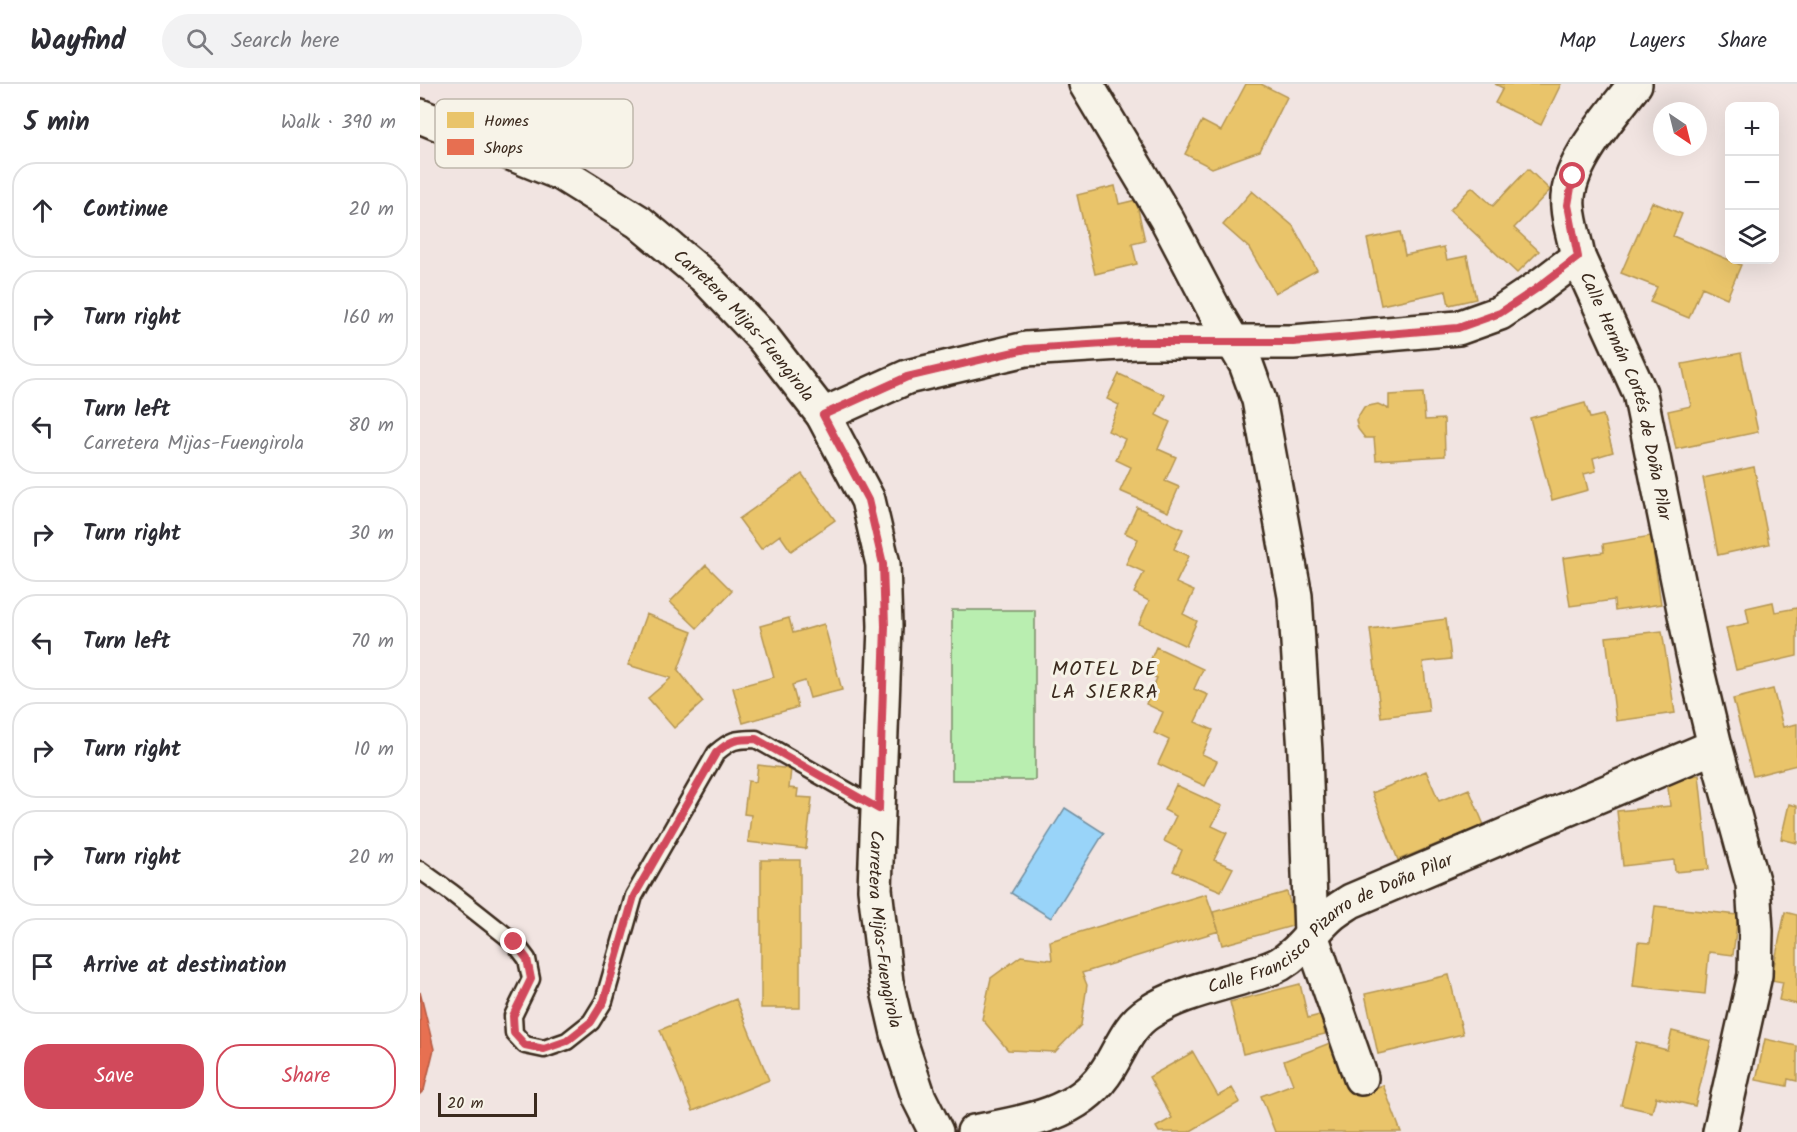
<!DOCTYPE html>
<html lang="en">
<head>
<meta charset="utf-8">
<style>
	body { margin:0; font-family:Kalam,sans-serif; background:#f2f2f3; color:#2b2b33 }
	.controls { position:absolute; right:18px; top:18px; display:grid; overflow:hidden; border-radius:12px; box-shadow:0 6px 24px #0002 }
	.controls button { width:54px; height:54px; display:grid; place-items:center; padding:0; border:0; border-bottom:2px solid #e1e1e2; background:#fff; color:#2b2b33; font:30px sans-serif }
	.compass { position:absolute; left:1233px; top:18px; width:54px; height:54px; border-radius:50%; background:#fff; box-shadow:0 6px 24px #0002; rotate:145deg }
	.scale { position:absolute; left:18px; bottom:15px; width:99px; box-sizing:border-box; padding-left:6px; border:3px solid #3b2a1e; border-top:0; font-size:16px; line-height:21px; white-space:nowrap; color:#3b2a1e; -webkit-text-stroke:4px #f7f3e8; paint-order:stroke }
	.stop { position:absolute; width:18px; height:18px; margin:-14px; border:4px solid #d1495b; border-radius:50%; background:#fff }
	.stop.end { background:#d1495b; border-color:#fff; box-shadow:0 2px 6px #0008 }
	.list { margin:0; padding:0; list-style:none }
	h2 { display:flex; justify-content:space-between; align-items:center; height:78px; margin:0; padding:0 24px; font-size:26px }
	h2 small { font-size:20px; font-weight:400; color:#7c7c81 }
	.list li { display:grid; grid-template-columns:39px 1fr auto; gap:18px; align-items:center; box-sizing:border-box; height:96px; margin:0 12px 12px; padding:0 12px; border:2px solid #e1e1e2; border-radius:24px }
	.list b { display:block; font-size:22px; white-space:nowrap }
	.list p { margin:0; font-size:20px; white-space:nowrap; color:#7c7c81 }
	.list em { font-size:20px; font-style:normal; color:#7c7c81 }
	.actions { display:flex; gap:12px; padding:18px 24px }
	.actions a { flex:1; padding:14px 0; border:2px solid #d1495b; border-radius:24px; text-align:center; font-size:21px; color:#d1495b }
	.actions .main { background:#d1495b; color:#fff }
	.icon { flex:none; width:33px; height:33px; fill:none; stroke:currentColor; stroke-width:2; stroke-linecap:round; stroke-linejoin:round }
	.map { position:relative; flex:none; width:1377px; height:1048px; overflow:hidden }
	header { display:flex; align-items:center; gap:36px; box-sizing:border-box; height:84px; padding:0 30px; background:#fff; border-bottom:2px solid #e1e1e2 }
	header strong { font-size:28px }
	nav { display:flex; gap:33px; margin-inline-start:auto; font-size:21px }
	.search { width:420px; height:54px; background:#f2f2f3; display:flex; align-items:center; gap:15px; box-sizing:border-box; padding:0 21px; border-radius:33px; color:#7c7c81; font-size:22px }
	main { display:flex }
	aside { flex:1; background:#fff }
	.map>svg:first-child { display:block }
</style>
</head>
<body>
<header>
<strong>Wayfind</strong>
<div class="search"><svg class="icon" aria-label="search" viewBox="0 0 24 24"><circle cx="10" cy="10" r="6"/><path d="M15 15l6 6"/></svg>Search here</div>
<nav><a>Map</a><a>Layers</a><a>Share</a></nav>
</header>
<main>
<aside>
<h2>5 min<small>Walk · 390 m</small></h2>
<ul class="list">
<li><svg class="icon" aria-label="ahead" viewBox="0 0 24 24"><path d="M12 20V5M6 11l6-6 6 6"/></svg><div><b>Continue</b></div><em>20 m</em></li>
<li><svg class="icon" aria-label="right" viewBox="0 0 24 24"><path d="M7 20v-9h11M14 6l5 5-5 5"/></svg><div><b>Turn right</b></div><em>160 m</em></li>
<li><svg class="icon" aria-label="left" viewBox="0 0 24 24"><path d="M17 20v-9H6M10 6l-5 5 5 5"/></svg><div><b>Turn left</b><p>Carretera Mijas-Fuengirola</p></div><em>80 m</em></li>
<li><svg class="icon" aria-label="right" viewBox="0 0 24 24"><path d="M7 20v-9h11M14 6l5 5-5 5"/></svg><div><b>Turn right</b></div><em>30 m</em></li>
<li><svg class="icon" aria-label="left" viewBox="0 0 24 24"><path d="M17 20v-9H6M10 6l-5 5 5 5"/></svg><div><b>Turn left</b></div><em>70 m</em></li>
<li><svg class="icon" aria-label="right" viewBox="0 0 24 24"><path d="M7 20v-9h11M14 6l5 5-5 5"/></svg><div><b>Turn right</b></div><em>10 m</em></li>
<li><svg class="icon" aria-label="right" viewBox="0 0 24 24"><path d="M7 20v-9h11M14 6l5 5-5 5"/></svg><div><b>Turn right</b></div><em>20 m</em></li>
<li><svg class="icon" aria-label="arrive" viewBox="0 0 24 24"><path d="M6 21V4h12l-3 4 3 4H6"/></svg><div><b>Arrive at destination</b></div></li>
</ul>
<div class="actions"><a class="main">Save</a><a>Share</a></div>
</aside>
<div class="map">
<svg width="1377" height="1048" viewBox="0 0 1377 1048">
	<rect width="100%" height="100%" fill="#f1e4e1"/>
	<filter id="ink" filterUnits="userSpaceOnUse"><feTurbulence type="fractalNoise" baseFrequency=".0167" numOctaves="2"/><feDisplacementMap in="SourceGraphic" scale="12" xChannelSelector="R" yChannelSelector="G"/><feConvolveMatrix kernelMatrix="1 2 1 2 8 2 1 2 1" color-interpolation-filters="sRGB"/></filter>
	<g filter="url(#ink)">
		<path fill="#b9eeb0" stroke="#7a8c67" stroke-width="1.5" d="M 532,526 L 615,526 L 615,696 L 532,696 Z"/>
		<path fill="#99d4f9" stroke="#7390a1" stroke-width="1.5" d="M 645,724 L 684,749 L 631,834 L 591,809 Z"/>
		<path fill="#e9c46a" stroke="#b59653" stroke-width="1.5" d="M 826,0 L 841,0 L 867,13 L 840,67 L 792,84 L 765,70 L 782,37 L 801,47 Z
			M 1075,0 L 1141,0 L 1121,41 L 1075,19 L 1083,4 Z
			M 1108,85 L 1130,106 L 1094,144 L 1119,167 L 1097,189 L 1030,126 L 1052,103 L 1073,122 Z
			M 695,102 L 699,120 L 716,116 L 725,157 L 712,160 L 717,180 L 675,190 L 657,111 Z
			M 832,107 L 873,142 L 897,186 L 855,209 L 829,164 L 803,141 Z
			M 1232,118 L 1262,130 L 1253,152 L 1321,181 L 1307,214 L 1282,203 L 1269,234 L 1230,218 L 1237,203 L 1201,189 Z
			M 980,148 L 985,171 L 1024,163 L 1027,176 L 1047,172 L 1056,215 L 1029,221 L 1026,207 L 961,221 L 947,155 Z
			M 1321,269 L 1338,348 L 1256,365 L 1248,327 L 1271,322 L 1262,280 Z
			M 699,290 L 745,311 L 736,331 L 750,338 L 738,365 L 756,373 L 745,397 L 759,403 L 748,428 L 700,407 L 711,383 L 696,376 L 705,355 L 688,347 L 699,321 L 687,315 Z
			M 1003,309 L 1005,336 L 1024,335 L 1025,372 L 956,376 L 954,354 L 945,354 L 938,345 L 936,336 L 944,323 L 958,320 L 969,325 L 969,311 Z
			M 1165,319 L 1170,334 L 1183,331 L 1193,368 L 1173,374 L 1176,387 L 1164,390 L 1168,406 L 1132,416 L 1110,334 Z
			M 1334,383 L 1349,460 L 1298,471 L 1283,394 Z
			M 382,390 L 415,436 L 371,467 L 360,451 L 341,465 L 319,435 Z
			M 717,423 L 763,445 L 754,465 L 769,472 L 756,499 L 774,507 L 763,530 L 777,537 L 766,562 L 719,540 L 729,517 L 714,509 L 724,488 L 706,480 L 718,455 L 705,449 Z
			M 1231,452 L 1241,520 L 1195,527 L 1194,516 L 1150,522 L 1143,474 L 1184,468 L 1183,460 Z
			M 286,481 L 312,507 L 277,544 L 250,518 Z
			M 1353,518 L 1355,528 L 1377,524 L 1377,572 L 1316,586 L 1306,544 L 1329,539 L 1326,524 Z
			M 226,530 L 272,548 L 258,586 L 283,618 L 254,644 L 228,614 L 251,594 L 208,581 Z
			M 369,534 L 373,549 L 404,540 L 422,606 L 390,614 L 385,597 L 372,601 L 378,623 L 323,639 L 313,604 L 354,593 L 340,542 Z
			M 1026,535 L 1031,575 L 1003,578 L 1009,627 L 961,633 L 950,545 Z
			M 1242,547 L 1255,629 L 1196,637 L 1186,553 Z
			M 736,563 L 783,585 L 774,605 L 788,611 L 775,638 L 793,646 L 782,670 L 797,677 L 785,702 L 738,680 L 749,656 L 734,649 L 743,628 L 726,620 L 737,594 L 725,589 Z
			M 1353,605 L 1363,643 L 1377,640 L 1377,681 L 1333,692 L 1313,615 Z
			M 338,681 L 371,685 L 369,704 L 378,705 L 377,713 L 392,714 L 386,765 L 328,758 L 331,731 L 324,730 L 328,697 L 336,698 Z
			M 1006,687 L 1019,717 L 1049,705 L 1064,741 L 978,776 L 952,709 Z
			M 1279,691 L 1289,785 L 1255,788 L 1254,776 L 1203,782 L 1197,727 L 1250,722 L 1247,695 Z
			M 756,701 L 802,722 L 792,742 L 807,749 L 794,776 L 813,784 L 801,807 L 753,787 L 762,766 L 744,757 L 756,732 L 744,726 Z
			M 1369,720 L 1377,722 L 1377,759 L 1361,755 Z
			M 341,776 L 380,776 L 380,924 L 341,924 Z
			M 867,808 L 876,841 L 802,861 L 793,828 Z
			M 786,810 L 799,847 L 662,889 L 667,901 L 661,941 L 635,968 L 588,966 L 562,935 L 571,894 L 601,872 L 632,876 L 630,857 Z
			M 1235,822 L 1318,831 L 1313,871 L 1289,868 L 1285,910 L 1213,902 L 1218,858 L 1230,859 Z
			M 1365,828 L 1377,831 L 1377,920 L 1359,916 L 1363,898 L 1351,896 Z
			M 1029,891 L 1043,950 L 958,970 L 945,910 Z
			M 880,900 L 888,934 L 900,931 L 905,950 L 823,970 L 810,918 Z
			M 316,915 L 349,996 L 273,1027 L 240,946 Z
			M 1252,947 L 1291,957 L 1275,1022 L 1236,1013 L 1232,1028 L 1201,1021 L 1216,958 L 1247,966 Z
			M 1345,955 L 1377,962 L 1377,997 L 1368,995 L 1367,1002 L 1336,996 Z
			M 915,957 L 936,1011 L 963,1001 L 981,1048 L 855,1048 L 841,1012 L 873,1000 L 864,977 Z
			M 773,968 L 798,1012 L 812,1004 L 820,1018 L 769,1048 L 739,1048 L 736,1043 L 752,1034 L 729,993 Z"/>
		<path fill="#e76f51" stroke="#b35a42" stroke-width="1.5" d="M 0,908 L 14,965 L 4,1006 L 0,1010 Z"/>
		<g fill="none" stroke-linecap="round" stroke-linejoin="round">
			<defs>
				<path id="lane" d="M 0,786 L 32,809 L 94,858 L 107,875 L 111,895 L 93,932 L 94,949 L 105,961 L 124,965 L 147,957 L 171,938 L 184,917 L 214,812 L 296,669 C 311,656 315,655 336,655 L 459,725"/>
				<g id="street">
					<path d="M 666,0 L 746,134 L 797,231 L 826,280 L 839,316 L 875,512 L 885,668 L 891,851 L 941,994"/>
					<path d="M 1158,173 C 1155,156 1149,139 1148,123 C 1144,82 1192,31 1215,0"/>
					<path id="s1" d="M 403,331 L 487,293 L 606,265 L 716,258 L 873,258 L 1038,244 L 1080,229 L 1116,205 L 1158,173 L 1220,309 L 1273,570 L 1295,662 L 1333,800 L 1336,847 L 1335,891 L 1300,1048"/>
					<path id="s2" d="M 554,1048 C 600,1039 655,1032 684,991 C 699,971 706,943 728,929 C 758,909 796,902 830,891 C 840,888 851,885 860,880 C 882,867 893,846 912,830 C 918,825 925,821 931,817 L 1295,662"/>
				</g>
				<g id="secondary">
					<path id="s3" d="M 0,32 L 142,90 L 219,138 L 286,194 L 344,255 L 403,331 L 448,416 L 463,480 L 465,542 L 455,805 L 466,898 L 479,954 L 499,1014 L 516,1048"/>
				</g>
			</defs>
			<use href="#lane" stroke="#3b2a1e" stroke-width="21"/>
			<use href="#street" stroke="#3b2a1e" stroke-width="38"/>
			<use href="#secondary" stroke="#3b2a1e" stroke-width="38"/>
			<use href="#lane" stroke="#f7f3e8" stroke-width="16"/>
			<use href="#street" stroke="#f7f3e8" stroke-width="33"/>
			<use href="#secondary" stroke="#f7f3e8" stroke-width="33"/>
		</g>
	</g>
	<g fill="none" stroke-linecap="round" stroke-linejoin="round" filter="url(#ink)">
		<path stroke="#d1495b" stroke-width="8" d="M 94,858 L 107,875 L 111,895 L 93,932 L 94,949 L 105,961 L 124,965 L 147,957 L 171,938 L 184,917 L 214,812 L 296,669 C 311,656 315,655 336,655 L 459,725 L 465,542 L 463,480 L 448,416 L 403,331 L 487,293 L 606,265 L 716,258 L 873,258 L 1038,244 L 1080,229 L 1116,205 L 1158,173 L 1148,121 L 1153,92"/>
	</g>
	<g text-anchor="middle" stroke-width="6" stroke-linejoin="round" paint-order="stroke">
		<g font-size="18" fill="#3b2a1e" stroke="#f7f3e8">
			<text dy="6" stroke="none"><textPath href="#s3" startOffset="392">Carretera Mijas-Fuengirola</textPath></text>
			<text dy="6" stroke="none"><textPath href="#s1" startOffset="936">Calle Hernán Cortés de Doña Pilar</textPath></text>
			<text dy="6" stroke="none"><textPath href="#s2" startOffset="428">Calle Francisco Pizarro de Doña Pilar</textPath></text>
			<text dy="6" stroke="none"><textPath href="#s3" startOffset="1040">Carretera Mijas-Fuengirola</textPath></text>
		</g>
		<g font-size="20" letter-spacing="1.5" fill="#3b2a1e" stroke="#f7f3e8">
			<text x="685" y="591">MOTEL DE<tspan x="685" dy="23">LA SIERRA</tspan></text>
		</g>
	</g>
	<rect x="15" y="15" width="198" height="69" rx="9" fill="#f7f3e8" stroke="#bfb7ab" stroke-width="1.5"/>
	<rect x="27" y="28" width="27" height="16" fill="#e9c46a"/>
	<rect x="27" y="55" width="27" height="16" fill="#e76f51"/>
	<g font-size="16" fill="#3b2a1e">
		<text x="64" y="42">Homes</text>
		<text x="64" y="69">Shops</text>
	</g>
</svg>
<div class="controls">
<button>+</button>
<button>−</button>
<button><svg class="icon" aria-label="layers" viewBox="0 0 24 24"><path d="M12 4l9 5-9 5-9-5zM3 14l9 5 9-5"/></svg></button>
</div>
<svg class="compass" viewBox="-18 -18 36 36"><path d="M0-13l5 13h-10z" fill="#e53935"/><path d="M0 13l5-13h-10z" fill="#7c7c81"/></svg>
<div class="scale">20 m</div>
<div class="stop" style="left:1153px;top:92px"></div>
<div class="stop end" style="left:94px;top:858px"></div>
</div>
</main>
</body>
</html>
